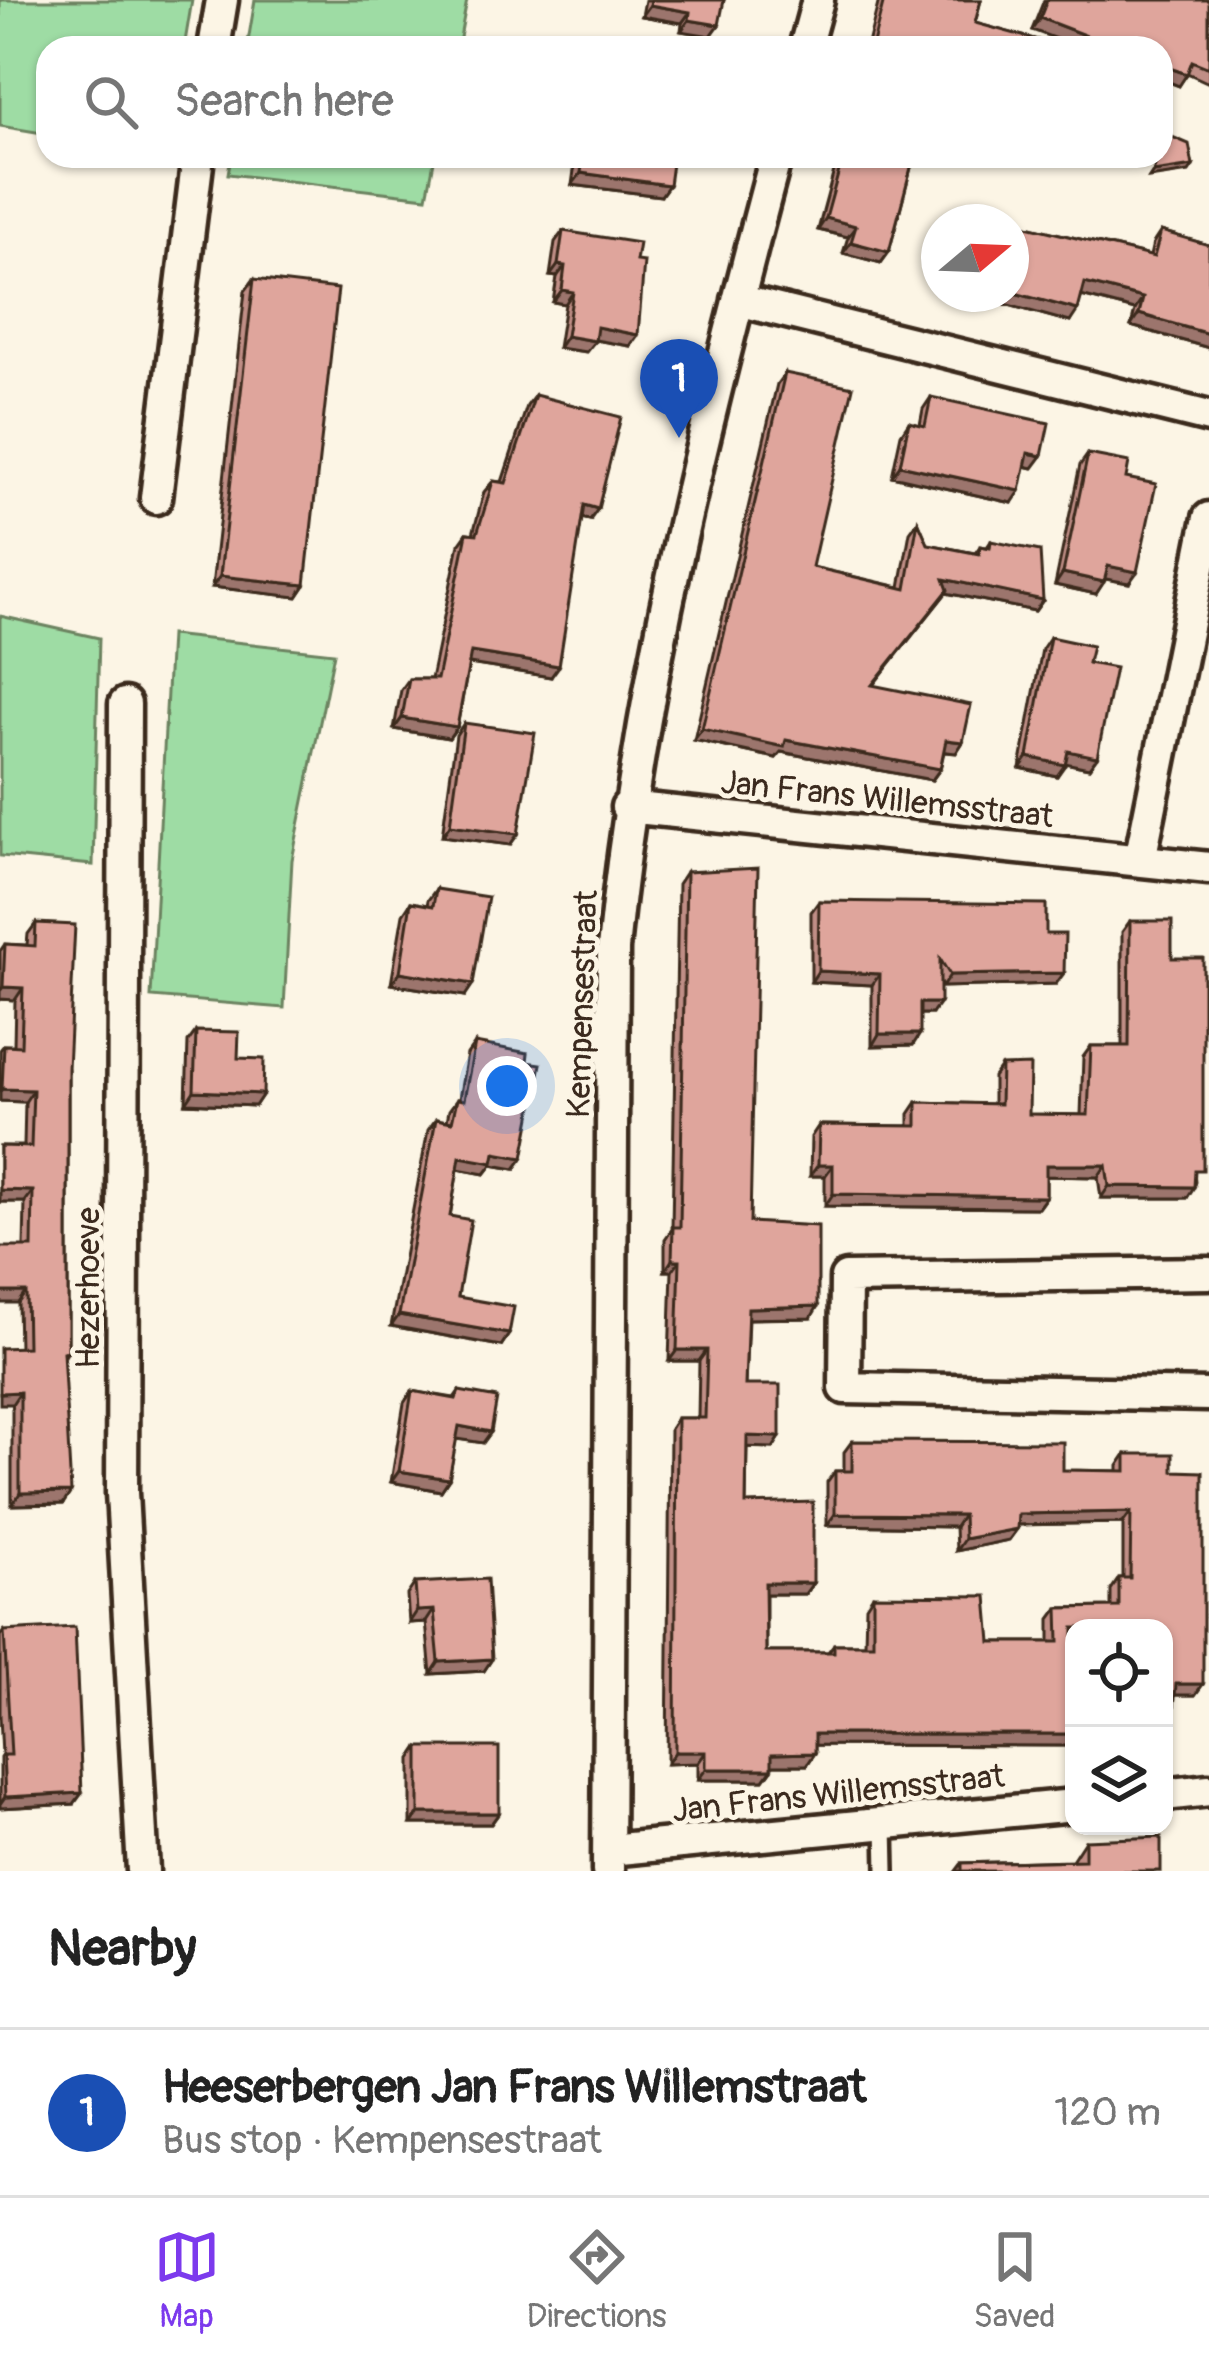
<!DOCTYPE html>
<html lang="en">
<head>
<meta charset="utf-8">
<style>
	body { margin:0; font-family:Pangolin,sans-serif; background:#f2f2f2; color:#222 }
	.controls { position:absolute; right:36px; bottom:36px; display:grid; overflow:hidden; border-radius:24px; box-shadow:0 3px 9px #0004 }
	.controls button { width:108px; height:108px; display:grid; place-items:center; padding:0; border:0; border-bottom:3px solid #e0e0e0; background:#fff; color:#222; font:60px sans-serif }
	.compass { position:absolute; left:921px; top:204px; width:108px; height:108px; border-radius:50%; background:#fff; box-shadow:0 3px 9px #0004; rotate:71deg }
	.you { position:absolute; left:507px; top:1086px; width:42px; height:42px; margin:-30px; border:9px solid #fff; border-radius:50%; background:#1a73e8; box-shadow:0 0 0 18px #1a73e833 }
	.badge { display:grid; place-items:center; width:78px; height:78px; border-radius:50%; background:#7c3aed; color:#fff; font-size:39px; font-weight:700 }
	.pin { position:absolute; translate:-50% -99px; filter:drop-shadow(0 3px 6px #0008) }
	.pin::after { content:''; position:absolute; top:63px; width:42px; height:36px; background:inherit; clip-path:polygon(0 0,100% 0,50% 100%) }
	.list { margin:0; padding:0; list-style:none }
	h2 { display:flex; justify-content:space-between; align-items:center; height:156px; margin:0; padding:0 48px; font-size:51px }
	h2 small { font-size:39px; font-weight:400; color:#767676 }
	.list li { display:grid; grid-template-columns:78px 1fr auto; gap:36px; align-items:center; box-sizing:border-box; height:168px; padding:0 48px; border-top:3px solid #e0e0e0 }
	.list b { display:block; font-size:45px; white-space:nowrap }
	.list p { margin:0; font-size:39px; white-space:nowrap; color:#767676 }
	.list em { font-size:39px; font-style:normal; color:#767676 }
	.icon { flex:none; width:66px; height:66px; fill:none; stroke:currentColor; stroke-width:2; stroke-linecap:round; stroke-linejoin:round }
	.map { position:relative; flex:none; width:1209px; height:1871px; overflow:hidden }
	.search { position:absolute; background:#fff; box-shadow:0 3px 9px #0004; left:36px; right:36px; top:36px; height:132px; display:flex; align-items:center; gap:30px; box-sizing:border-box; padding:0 42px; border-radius:36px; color:#767676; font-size:45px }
	.sheet { height:324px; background:#fff }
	nav { display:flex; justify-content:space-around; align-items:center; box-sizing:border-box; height:168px; border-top:3px solid #e0e0e0; background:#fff; font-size:33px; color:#767676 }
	nav a { display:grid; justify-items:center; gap:6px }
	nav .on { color:#7c3aed }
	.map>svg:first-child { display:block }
</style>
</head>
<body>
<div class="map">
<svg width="1209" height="1871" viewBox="0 0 1209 1871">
	<rect width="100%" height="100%" fill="#fcf5e5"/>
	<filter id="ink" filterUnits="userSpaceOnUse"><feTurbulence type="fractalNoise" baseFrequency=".00833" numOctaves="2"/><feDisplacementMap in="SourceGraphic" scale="24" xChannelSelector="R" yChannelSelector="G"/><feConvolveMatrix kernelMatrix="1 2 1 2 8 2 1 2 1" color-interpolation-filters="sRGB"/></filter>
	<g filter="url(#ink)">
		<path fill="#9edca4" stroke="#6c8361" stroke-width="3" d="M 0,0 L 192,0 L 184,48 L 48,48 L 48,134 L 0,126 Z
			M 255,0 L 467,0 L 458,48 L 247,48 Z
			M 231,156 L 435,156 L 427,197 L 228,174 Z
			M 0,616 L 99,638 L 93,865 L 0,856 Z
			M 170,635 L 334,653 L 292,860 L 284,1008 L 151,997 Z"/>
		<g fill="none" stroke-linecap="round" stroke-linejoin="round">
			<defs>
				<path id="service" d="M 885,1825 L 886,1871"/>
				<path id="minor" d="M 214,48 L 222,0
					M 805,48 L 818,0
					M 738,300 L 1209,417
					M 156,498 L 198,156
					M 125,704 L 122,1493 L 143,1871
					M 627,807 L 1209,868
					M 1140,860 L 1209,518
					M 1209,1273 L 846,1278 L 845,1388 L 1209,1395
					M 1164,1795 L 1209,1790
					M 609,1850 L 1074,1805
					M 608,1871 L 613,949 C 640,678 706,419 776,156"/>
			</defs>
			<use href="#service" stroke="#3b2a1e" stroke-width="24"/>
			<use href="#minor" stroke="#3b2a1e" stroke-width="39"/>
			<use href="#service" stroke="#fcf5e5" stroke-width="15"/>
			<use href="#minor" stroke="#fcf5e5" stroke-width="30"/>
		</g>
		<path fill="#c08e86" stroke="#3b2a1e" stroke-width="3" d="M 645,0 L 724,0 L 711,36 L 681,31 L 682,23 L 642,16 Z
			M 879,0 L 981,0 L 975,23 L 1067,48 L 867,48 Z
			M 1044,0 L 1209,0 L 1209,83 L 1187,73 L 1179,86 L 1161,79 L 1161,48 L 1032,30 Z
			M 576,156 L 673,156 L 661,196 L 572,185 Z
			M 838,156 L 914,156 L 889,252 L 881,263 L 843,253 L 848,237 L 818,230 Z
			M 990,217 L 1150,256 L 1153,243 L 1161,231 L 1209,245 L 1209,348 L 1131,326 L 1135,310 L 1082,296 L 1070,322 L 983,298 L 984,294 L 1011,294 L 1011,222 L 986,222 Z
			M 563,231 L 636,261 L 630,346 L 595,340 L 586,352 L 558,348 L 565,304 L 553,302 L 557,277 L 550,276 L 555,242 Z
			M 254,279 L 305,585 L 297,597 L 212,587 L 245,291 Z
			M 785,373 L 812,567 L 900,587 L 910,532 L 918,521 L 928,544 L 975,553 L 980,546 L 987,547 L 991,541 L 1043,600 L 1035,611 L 946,593 L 873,685 L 963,742 L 956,753 L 944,752 L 940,769 L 932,780 L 781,752 L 776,758 L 694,740 L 777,384 Z
			M 535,395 L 590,520 L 582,518 L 551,677 L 469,664 L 457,727 L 449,738 L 394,729 L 401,690 L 409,679 L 431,679 L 459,544 L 467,533 L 473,534 L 484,492 L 493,481 L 502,482 L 527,406 Z
			M 931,397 L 1033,468 L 1025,466 L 1012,503 L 892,476 L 901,434 L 909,422 L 920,425 L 923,409 Z
			M 1088,454 L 1126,478 L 1129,583 L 1105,579 L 1096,594 L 1055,585 L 1080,465 Z
			M 1050,637 L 1088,663 L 1097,757 L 1089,768 L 1065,763 L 1057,776 L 1020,768 L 1042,649 Z
			M 464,723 L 518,834 L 510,845 L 442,836 L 456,735 Z
			M 686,872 L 750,1222 L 811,1318 L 748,1319 L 745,1385 L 780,1437 L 773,1448 L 747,1447 L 746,1504 L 813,1583 L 805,1594 L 766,1594 L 766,1652 L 828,1652 L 834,1644 L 865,1644 L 866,1606 L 873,1595 L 991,1642 L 1050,1642 L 1050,1619 L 1058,1608 L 1111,1607 L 1111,1590 L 1119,1578 L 1123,1578 L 1123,1523 L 1017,1525 L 1017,1529 L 1009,1540 L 956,1551 L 955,1527 L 827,1525 L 827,1482 L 835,1471 L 844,1471 L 844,1452 L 852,1441 L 1063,1470 L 1118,1471 L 1118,1466 L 1126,1454 L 1173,1471 L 1203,1684 L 1195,1695 L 1175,1695 L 1173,1720 L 1166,1731 L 1164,1628 L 1074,1746 L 815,1745 L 815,1753 L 807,1765 L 772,1765 L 772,1769 L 764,1780 L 698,1780 L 698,1763 L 667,1764 L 670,1429 L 677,1418 L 698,1418 L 699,1361 L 669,1361 L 672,1271 L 665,1271 L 665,1239 L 672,1229 L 678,884 Z
			M 436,889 L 465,996 L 391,984 L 403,914 L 411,902 L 427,905 L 428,900 Z
			M 819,901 L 1046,934 L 1056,984 L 942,987 L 940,983 L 932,1014 L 920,1014 L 913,1045 L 872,1046 L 872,985 L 811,982 L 811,912 Z
			M 1130,921 L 1172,958 L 1195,1182 L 1187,1198 L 1101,1198 L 1098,1177 L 1046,1176 L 1046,1197 L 1038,1208 L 825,1206 L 825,1176 L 810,1176 L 811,1137 L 819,1125 L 909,1126 L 909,1114 L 917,1102 L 993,1104 L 993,1077 L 1001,1066 L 1029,1114 L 1081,1115 L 1083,1057 L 1091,1046 L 1122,1046 L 1122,932 Z
			M 36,923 L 68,1069 L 68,1351 L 64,1358 L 63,1504 L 12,1505 L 12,1404 L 19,1348 L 18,1303 L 24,1247 L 25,1202 L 0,1202 L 0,1146 L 24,1146 L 25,1102 L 0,1101 L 0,1050 L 4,1045 L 14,1045 L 15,1000 L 0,999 L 0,951 L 5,944 L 27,945 L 28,934 Z
			M 196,1031 L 238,1058 L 263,1094 L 255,1106 L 186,1103 L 188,1042 Z
			M 475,1043 L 515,1169 L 492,1165 L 485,1174 L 458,1169 L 450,1216 L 458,1297 L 509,1334 L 501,1346 L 391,1326 L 428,1130 L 436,1119 L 447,1121 L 449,1110 L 457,1099 L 459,1099 L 467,1054 Z
			M 412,1391 L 454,1398 L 459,1391 L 491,1432 L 483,1443 L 456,1439 L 449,1479 L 441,1491 L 391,1482 L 404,1403 Z
			M 415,1583 L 492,1659 L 484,1671 L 431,1674 L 426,1622 L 409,1623 L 407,1595 Z
			M 4,1631 L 74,1804 L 0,1808 L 0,1758 L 2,1755 L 0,1716 L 0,1636 Z
			M 419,1747 L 499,1813 L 491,1824 L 411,1824 L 411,1759 Z
			M 1085,1840 L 1161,1871 L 956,1871 L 962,1863 L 1072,1860 Z"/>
		<path fill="#9c746d" stroke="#3b2a1e" stroke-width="3" d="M 650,5 L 690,12 L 682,23 L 642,16 Z
			M 1040,18 L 1118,48 L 1080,48 L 1032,30 Z
			M 689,20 L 719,25 L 711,36 L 681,31 Z
			M 1161,65 L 1187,74 L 1179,86 L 1161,79 Z
			M 1193,166 L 1189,172 L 1149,178 L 1153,172 Z
			M 581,173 L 669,185 L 661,196 L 572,185 Z
			M 826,218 L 856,226 L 848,237 L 818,230 Z
			M 851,242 L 889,252 L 881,263 L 843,253 Z
			M 558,265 L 565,266 L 557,277 L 550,276 Z
			M 1085,283 L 1143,298 L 1135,310 L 1077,295 Z
			M 562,290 L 573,292 L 565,304 L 553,302 Z
			M 1011,292 L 1078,310 L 1070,322 L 983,298 L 986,294 L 1011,294 Z
			M 1139,314 L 1209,334 L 1209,348 L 1131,326 Z
			M 597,327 L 638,335 L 630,346 L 589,339 Z
			M 566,336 L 595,341 L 586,352 L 558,348 Z
			M 1028,453 L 1042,456 L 1033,468 L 1020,465 Z
			M 900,465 L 1020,491 L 1012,503 L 892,476 Z
			M 584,505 L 598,509 L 590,520 L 576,517 Z
			M 1108,566 L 1137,572 L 1129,583 L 1100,578 Z
			M 1063,573 L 1104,582 L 1096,594 L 1055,585 Z
			M 220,576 L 305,585 L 297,597 L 212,587 Z
			M 944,579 L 1043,600 L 1035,611 L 946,593 L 864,696 Z
			M 471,652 L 559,666 L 551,677 L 463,663 Z
			M 402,718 L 457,727 L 449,738 L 394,729 Z
			M 702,729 L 786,740 L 940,769 L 932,780 L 781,752 L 776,758 L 694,740 Z
			M 946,740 L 963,742 L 956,753 L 938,751 Z
			M 1068,751 L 1097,757 L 1089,768 L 1060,762 Z
			M 1028,757 L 1065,765 L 1057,776 L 1020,768 Z
			M 450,825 L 518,834 L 510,845 L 442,836 Z
			M 818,971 L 880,974 L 872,985 L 811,982 Z
			M 400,972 L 473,984 L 465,996 L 391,984 Z
			M 1064,973 L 1056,984 L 942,987 L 950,975 Z
			M 3,987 L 23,988 L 15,1000 L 0,999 L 0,991 Z
			M 920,1003 L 940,1003 L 932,1014 L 912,1014 Z
			M 879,1034 L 920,1034 L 913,1045 L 872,1046 Z
			M 2,1089 L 33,1090 L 25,1102 L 0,1101 L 0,1092 Z
			M 194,1091 L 263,1094 L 255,1106 L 186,1103 Z
			M 495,1153 L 523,1158 L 515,1169 L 492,1165 L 485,1174 L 452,1168 L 460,1157 Z
			M 818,1165 L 833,1165 L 825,1176 L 810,1176 Z
			M 1046,1165 L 1106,1165 L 1098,1177 L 1039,1176 Z
			M 1109,1186 L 1194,1187 L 1187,1198 L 1101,1198 Z
			M 0,1190 L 33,1191 L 25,1202 L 0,1202 Z
			M 833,1194 L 1046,1197 L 1038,1208 L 825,1206 Z
			M 672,1260 L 680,1260 L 672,1271 L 665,1271 Z
			M 0,1292 L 26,1292 L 18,1303 L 0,1303 Z
			M 818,1306 L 811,1318 L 740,1319 L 748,1308 Z
			M 399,1315 L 509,1334 L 501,1346 L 391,1326 Z
			M 677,1350 L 707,1350 L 699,1361 L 669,1361 Z
			M 20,1392 L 12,1404 L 0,1404 L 0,1393 Z
			M 459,1426 L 491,1432 L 483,1443 L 451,1438 Z
			M 747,1436 L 780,1437 L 773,1448 L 739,1447 Z
			M 399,1471 L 449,1479 L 441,1491 L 391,1482 Z
			M 71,1492 L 63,1504 L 12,1505 L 20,1493 Z
			M 1131,1512 L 1123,1523 L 1010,1525 L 1018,1514 Z
			M 835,1514 L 963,1515 L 955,1527 L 827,1525 Z
			M 1017,1529 L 1009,1540 L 956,1551 L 964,1539 Z
			M 765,1583 L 813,1583 L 805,1594 L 758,1594 Z
			M 434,1610 L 426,1622 L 409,1623 L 417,1611 Z
			M 492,1659 L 484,1671 L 431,1674 L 439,1662 Z
			M 1176,1684 L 1203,1684 L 1195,1695 L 1168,1695 Z
			M 1164,1720 L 1173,1720 L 1166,1731 L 1164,1731 Z
			M 815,1734 L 1074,1734 L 1074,1746 L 807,1745 Z
			M 675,1752 L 706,1752 L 698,1763 L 667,1764 Z
			M 815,1753 L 807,1765 L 764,1765 L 772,1754 Z
			M 706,1769 L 772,1769 L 764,1780 L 698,1780 Z
			M 82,1793 L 74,1804 L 0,1808 L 0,1804 L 5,1797 Z
			M 419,1813 L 499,1813 L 491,1824 L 411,1824 Z"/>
		<path fill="#dfa59c" stroke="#3b2a1e" stroke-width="3" d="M 651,0 L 724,0 L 719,25 L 689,20 L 690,12 L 650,5 Z
			M 884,0 L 981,0 L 975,23 L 1067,48 L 872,48 Z
			M 1047,0 L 1209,0 L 1209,68 L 1192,61 L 1187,74 L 1161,65 L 1161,48 L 1118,48 L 1040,18 Z
			M 1165,134 L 1189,144 L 1193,166 L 1153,172 L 1158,156 L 1161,156 L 1161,147 Z
			M 583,156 L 673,156 L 669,185 L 581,173 Z
			M 843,156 L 914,156 L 889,252 L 851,242 L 856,226 L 826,218 Z
			M 990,217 L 1154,257 L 1161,231 L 1209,245 L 1209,334 L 1139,314 L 1143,298 L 1085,283 L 1078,310 L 1011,292 L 1011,222 L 989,222 Z
			M 563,231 L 639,243 L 636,261 L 644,262 L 638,335 L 597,327 L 595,341 L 566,336 L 573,292 L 562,290 L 565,266 L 558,265 Z
			M 254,279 L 338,289 L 305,585 L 220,576 Z
			M 785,373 L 853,387 L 812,567 L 906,589 L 918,521 L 928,544 L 979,554 L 980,546 L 990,548 L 991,541 L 1040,551 L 1043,600 L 944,579 L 948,590 L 872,685 L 971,705 L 963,742 L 946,740 L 940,769 L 786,740 L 784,747 L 702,729 Z
			M 535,395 L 621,417 L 598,509 L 584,505 L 559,666 L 471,652 L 457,727 L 402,718 L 409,679 L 437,679 L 467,533 L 477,534 L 493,481 L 506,483 Z
			M 931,397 L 1049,423 L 1042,456 L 1028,453 L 1020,491 L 900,465 L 909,422 L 925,426 Z
			M 1088,454 L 1129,462 L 1126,478 L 1156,484 L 1137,572 L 1108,566 L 1104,582 L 1063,573 Z
			M 1050,637 L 1092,646 L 1088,663 L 1115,668 L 1097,757 L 1068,751 L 1065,765 L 1028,757 Z
			M 464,723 L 535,733 L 518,834 L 450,825 Z
			M 758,868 L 750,1222 L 818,1226 L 818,1306 L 748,1308 L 745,1385 L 780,1385 L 780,1437 L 747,1436 L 746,1504 L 813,1502 L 813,1583 L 765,1583 L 766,1652 L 834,1652 L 834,1644 L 873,1644 L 873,1595 L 987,1596 L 991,1642 L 1059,1642 L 1058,1608 L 1119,1607 L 1119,1578 L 1130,1578 L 1131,1512 L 1018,1514 L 1017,1529 L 964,1539 L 963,1515 L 835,1514 L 835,1471 L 852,1471 L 852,1441 L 1063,1442 L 1063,1470 L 1126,1471 L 1126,1454 L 1173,1454 L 1173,1471 L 1203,1472 L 1203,1684 L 1176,1684 L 1173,1720 L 1164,1720 L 1164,1628 L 1074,1628 L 1074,1734 L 815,1734 L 815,1753 L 772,1754 L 772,1769 L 706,1769 L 706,1752 L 675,1752 L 677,1418 L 705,1418 L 707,1350 L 677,1350 L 680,1260 L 672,1260 L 673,1227 L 680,1227 L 686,872 Z
			M 436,889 L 488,897 L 473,984 L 400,972 L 411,902 L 433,906 Z
			M 819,901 L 1046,904 L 1046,934 L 1065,934 L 1064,973 L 950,975 L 940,959 L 940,1003 L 920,1003 L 920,1034 L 879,1034 L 880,974 L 818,971 Z
			M 1130,921 L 1172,921 L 1172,958 L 1203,958 L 1203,1170 L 1195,1170 L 1194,1187 L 1109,1186 L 1106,1165 L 1046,1165 L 1046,1197 L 833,1194 L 833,1165 L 818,1165 L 819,1125 L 917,1126 L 917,1102 L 1000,1104 L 1001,1066 L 1030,1065 L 1029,1114 L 1088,1115 L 1091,1046 L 1129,1046 Z
			M 36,923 L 75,925 L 68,1069 L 68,1351 L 63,1352 L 71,1492 L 20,1493 L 20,1392 L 0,1393 L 0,1348 L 27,1347 L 26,1292 L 0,1292 L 0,1247 L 32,1247 L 33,1191 L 0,1190 L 0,1146 L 31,1147 L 33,1090 L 2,1089 L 4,1045 L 21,1046 L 23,988 L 3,987 L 5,944 L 35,946 Z
			M 196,1031 L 239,1032 L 238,1058 L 264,1059 L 263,1094 L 194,1091 Z
			M 475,1043 L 528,1053 L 527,1062 L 541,1064 L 523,1158 L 495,1153 L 493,1163 L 460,1157 L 450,1216 L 471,1220 L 458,1297 L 514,1307 L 509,1334 L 399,1315 L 436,1119 L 452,1122 L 457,1099 L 464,1100 Z
			M 412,1391 L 456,1399 L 459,1391 L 497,1398 L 491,1432 L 459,1426 L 449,1479 L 399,1471 Z
			M 487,1579 L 492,1659 L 439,1662 L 434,1610 L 417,1611 L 415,1583 Z
			M 75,1627 L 82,1793 L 5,1797 L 3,1755 L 11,1755 L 4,1631 Z
			M 419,1747 L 499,1747 L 499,1813 L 419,1813 Z
			M 1161,1837 L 1161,1871 L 962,1871 L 962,1863 L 1085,1860 L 1085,1840 Z"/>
	</g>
	<g text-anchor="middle" stroke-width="10" stroke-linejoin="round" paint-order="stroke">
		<g font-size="33" fill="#3b2a1e" stroke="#fcf5e5">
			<text transform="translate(887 798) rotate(6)" y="12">Jan Frans Willemsstraat</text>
			<text transform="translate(581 1004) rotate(-88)" y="12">Kempensestraat</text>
			<text transform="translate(87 1288) rotate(-90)" y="12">Hezerhoeve</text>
			<text transform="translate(838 1792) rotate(-6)" y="12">Jan Frans Willemsstraat</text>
		</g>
	</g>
</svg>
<div class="controls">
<button><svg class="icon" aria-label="locate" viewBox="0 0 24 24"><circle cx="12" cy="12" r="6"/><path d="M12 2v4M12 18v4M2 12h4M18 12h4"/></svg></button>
<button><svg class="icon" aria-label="layers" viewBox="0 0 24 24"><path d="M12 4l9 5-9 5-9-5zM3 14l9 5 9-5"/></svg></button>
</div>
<svg class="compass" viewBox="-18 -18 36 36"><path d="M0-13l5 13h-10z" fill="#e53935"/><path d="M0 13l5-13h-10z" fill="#767676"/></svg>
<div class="you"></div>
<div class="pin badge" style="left:679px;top:438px;background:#1a4fb4">1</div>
<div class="search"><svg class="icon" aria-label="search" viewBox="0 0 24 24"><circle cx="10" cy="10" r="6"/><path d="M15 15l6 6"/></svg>Search here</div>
</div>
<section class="sheet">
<h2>Nearby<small></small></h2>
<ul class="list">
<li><span class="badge" style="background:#1a4fb4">1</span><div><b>Heeserbergen Jan Frans Willemstraat</b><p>Bus stop · Kempensestraat</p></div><em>120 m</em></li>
</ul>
</section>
<nav>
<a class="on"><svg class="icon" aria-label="map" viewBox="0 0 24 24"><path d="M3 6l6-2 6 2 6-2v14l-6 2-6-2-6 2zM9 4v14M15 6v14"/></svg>Map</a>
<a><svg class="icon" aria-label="directions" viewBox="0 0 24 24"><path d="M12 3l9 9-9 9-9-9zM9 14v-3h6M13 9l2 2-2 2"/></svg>Directions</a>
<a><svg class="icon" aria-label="saved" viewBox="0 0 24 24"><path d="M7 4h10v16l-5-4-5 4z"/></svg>Saved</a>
</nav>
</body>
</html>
